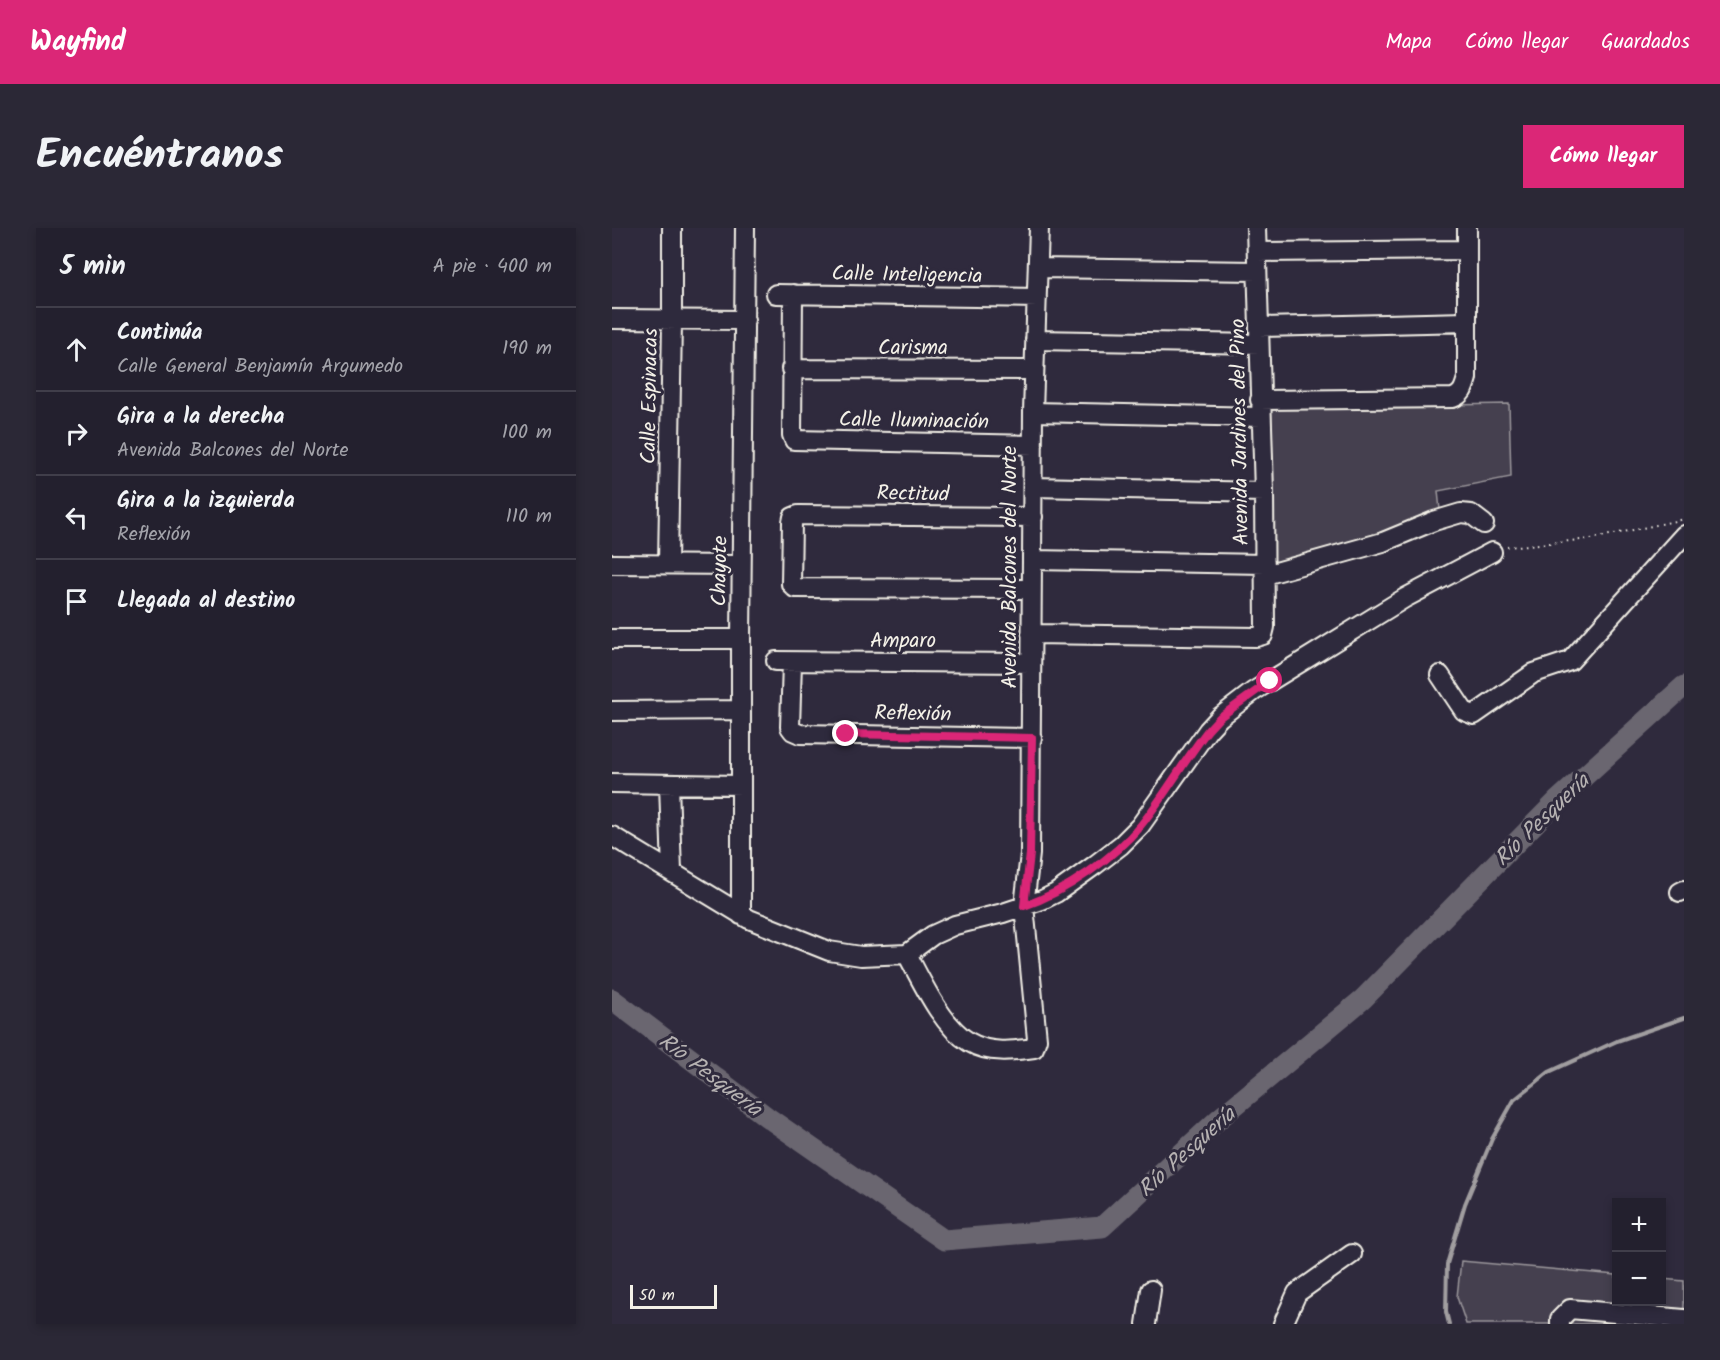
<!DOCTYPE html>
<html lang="es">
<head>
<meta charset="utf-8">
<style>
	body { margin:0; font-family:Kalam,sans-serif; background:#2b2836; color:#f1f3f6 }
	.controls { position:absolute; right:18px; bottom:18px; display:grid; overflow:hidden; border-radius:0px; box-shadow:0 3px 9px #0003 }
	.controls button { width:54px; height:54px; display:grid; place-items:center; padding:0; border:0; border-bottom:2px solid #403e4a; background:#23202e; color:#f1f3f6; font:30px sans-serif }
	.scale { position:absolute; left:18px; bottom:15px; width:87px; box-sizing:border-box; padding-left:6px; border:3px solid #f4f1e8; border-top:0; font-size:16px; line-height:21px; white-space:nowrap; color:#f4f1e8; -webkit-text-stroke:4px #2f2a3d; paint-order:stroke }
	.stop { position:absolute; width:18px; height:18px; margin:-14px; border:4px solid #db2777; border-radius:50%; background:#fff }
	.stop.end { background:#db2777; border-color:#fff; box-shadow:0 2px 6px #0008 }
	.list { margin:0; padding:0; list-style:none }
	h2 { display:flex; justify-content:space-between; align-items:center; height:78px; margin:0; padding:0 24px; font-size:26px }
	h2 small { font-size:20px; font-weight:400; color:#a3a3aa }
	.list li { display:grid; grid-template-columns:39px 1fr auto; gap:18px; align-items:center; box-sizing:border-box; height:84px; padding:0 24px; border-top:2px solid #403e4a }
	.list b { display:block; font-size:22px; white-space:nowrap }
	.list p { margin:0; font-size:20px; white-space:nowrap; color:#a3a3aa }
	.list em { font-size:20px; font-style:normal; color:#a3a3aa }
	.icon { flex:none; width:33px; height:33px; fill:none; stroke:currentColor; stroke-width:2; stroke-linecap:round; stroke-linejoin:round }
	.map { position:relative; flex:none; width:1072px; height:1096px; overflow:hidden; border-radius:0px }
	header { display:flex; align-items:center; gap:36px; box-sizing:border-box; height:84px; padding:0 30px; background:#db2777; color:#fff }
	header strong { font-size:28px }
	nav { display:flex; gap:33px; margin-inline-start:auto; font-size:21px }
	.intro { display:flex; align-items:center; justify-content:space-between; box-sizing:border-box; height:144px; padding:0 36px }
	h1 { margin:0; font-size:42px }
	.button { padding:15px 27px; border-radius:0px; background:#db2777; color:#fff; font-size:21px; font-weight:700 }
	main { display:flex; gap:36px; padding:0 36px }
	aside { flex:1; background:#23202e; border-radius:0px; box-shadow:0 3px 9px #0003 }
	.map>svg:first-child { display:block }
</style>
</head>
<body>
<header>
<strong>Wayfind</strong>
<nav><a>Mapa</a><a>Cómo llegar</a><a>Guardados</a></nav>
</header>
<div class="intro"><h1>Encuéntranos</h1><a class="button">Cómo llegar</a></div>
<main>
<aside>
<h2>5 min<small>A pie · 400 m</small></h2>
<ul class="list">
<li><svg class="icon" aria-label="ahead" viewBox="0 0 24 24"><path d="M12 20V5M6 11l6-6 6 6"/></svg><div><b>Continúa</b><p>Calle General Benjamín Argumedo</p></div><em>190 m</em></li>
<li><svg class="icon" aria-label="right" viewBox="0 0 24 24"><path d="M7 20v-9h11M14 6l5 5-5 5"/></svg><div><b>Gira a la derecha</b><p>Avenida Balcones del Norte</p></div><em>100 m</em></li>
<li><svg class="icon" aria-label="left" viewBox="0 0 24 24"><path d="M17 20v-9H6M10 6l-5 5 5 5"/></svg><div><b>Gira a la izquierda</b><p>Reflexión</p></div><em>110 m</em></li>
<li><svg class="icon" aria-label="arrive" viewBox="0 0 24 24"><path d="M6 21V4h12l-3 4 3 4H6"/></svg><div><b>Llegada al destino</b></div></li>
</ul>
</aside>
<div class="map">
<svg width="1072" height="1096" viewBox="0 0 1072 1096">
	<rect width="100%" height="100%" fill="#2f2a3d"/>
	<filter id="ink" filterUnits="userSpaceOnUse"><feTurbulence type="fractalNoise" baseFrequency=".0167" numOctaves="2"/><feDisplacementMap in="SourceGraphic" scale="12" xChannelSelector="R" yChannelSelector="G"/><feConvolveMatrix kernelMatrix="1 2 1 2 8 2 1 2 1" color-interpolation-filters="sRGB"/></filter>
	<g filter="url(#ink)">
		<path fill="#454050" stroke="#9c989c" stroke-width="1.5" d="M 897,176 L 899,249 L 826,263 L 828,282 L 790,304 L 661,341 L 656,180 Z
			M 849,1033 L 1004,1047 L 1005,1074 L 1050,1074 L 1050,1051 L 1072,1053 L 1072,1096 L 854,1096 L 845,1069 Z"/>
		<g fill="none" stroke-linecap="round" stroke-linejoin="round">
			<path stroke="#a19ea0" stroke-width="4" d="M 837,1096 L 834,1084 L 835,1036 L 853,976 L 880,911 L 902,872 L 937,844 L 1005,813 L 1072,790"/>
			<path stroke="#6a6670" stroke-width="21" d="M 0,771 L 155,889 L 332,1012 L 490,999 L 608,890 L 751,771 L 945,573 L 1072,458"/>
			<defs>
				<path id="minor" d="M 645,24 L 855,22
					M 426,40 L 645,43
					M 164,66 L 425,70
					M 181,66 L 180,207 L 182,212 L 421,217
					M 0,91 L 133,92
					M 647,99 L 854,94
					M 423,112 L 647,116
					M 179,141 L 422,142
					M 648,172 L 841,170 C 851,166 852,160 855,150 L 855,0
					M 421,184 L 649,189
					M 421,259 L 652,264
					M 420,332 L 653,336
					M 0,336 L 129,337
					M 56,336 L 60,93 L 60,0
					M 653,347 L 771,314 L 822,293 L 849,285 L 859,286 L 872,296
					M 419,361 L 183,360 L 179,356 L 180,294 L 181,289 L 186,287 L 421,289
					M 419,406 L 644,409 L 651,407 L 653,399 L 652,264 L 644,0
					M 0,411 L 129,411
					M 164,433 L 418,435
					M 180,434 L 178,499 L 181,503 L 188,506 L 420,510
					M 828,447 L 852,483 L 862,487 L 922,445 L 958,433 L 1072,307
					M 0,483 L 128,482
					M 0,555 L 129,557
					M 57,556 L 60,644
					M 0,608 L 137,691 L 217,723 L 249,728 L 295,726
					M 1068,664 L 1072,662
					M 129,687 L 129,411 L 133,0
					M 295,726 C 310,754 330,798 357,814 C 377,826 401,823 422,820 L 425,811 L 412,678 L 418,626 L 421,184 L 427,0
					M 295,726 L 321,707 L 343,697 L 391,685 L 430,672 L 444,665 L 483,637 L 509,617 L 528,598 L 596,502 L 608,489 L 642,463 L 793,370 L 880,324
					M 534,1096 L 539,1062
					M 671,1096 L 685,1065 L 740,1026
					M 948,1096 L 948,1091 L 958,1081 L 1072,1091"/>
			</defs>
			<use href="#minor" stroke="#f4f1e8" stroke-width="22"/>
			<path stroke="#f4f1e8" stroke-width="2" stroke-dasharray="1.5 4.5" stroke-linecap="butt" d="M 895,319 L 979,311 L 1072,291"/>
			<use href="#minor" stroke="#2f2a3d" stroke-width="18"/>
		</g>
	</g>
	<g fill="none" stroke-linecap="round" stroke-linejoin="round" filter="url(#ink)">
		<path stroke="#db2777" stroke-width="8" d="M 234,506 L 420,510 L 418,626 L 412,678 C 453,664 502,630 529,597 C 553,567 572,533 596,502 L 608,489 L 658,453"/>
	</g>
	<g text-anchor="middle" stroke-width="6" stroke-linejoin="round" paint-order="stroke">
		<g font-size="21" fill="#f4f1e8" stroke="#2f2a3d">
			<text transform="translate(295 46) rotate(1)" y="7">Calle Inteligencia</text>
			<text x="301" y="126">Carisma</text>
			<text transform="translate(37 168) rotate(-89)" y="7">Calle Espinacas</text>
			<text transform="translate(302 192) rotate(1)" y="7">Calle Iluminación</text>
			<text transform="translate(627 204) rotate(-91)" y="7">Avenida Jardines del Pino</text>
			<text transform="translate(301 265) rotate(1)" y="7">Rectitud</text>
			<text transform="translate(397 339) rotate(-90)" y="7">Avenida Balcones del Norte</text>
			<text transform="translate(107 343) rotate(-89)" y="7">Chayote</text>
			<text x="291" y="419">Amparo</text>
			<text transform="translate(301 485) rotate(1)" y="7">Reflexión</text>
		</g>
		<g font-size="22" font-style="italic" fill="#b6b2b2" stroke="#2f2a3d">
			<text transform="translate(929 591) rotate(-44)" y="8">Río Pesquería</text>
			<text transform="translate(99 846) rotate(37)" y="8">Río Pesquería</text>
			<text transform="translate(574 923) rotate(-42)" y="8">Río Pesquería</text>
		</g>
	</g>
</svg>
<div class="controls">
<button>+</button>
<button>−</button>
</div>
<div class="scale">50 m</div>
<div class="stop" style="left:658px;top:453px"></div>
<div class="stop end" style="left:234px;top:506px"></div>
</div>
</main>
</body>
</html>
